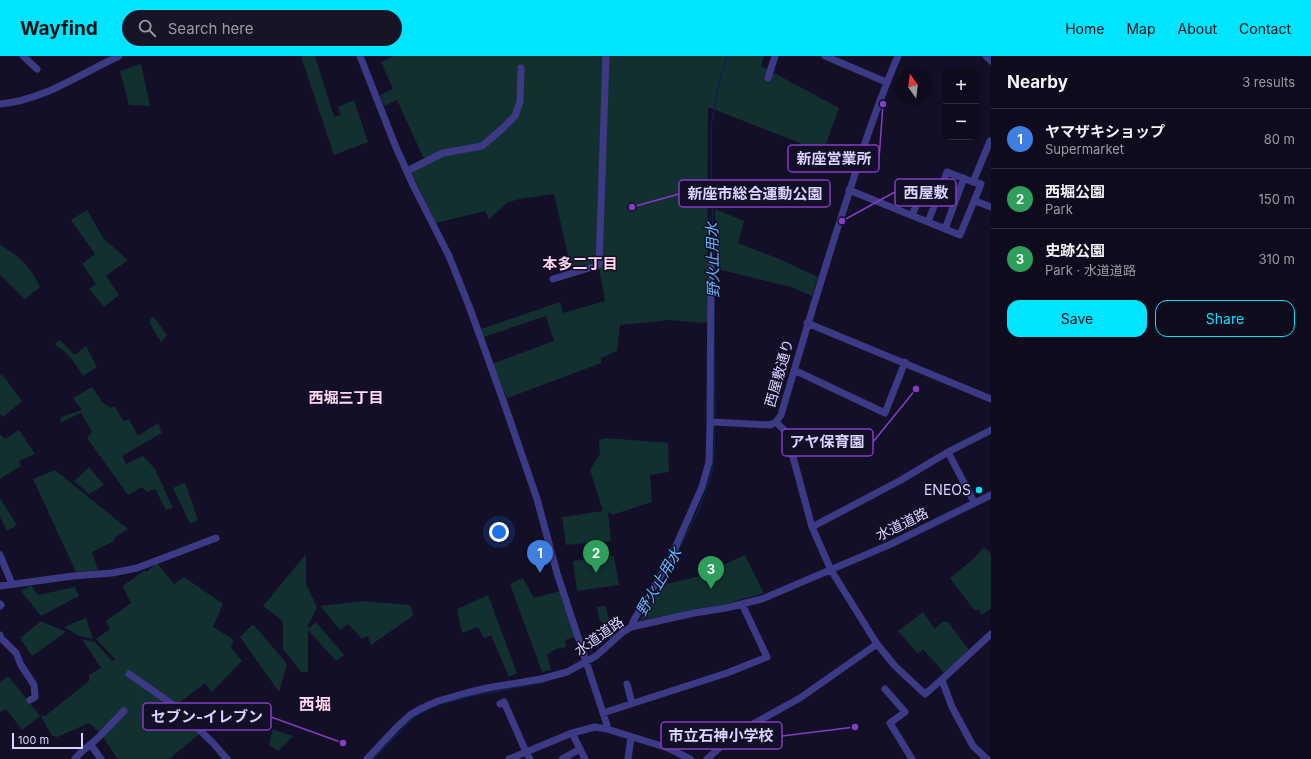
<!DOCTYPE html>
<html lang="en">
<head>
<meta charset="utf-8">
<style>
	body { margin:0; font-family:Inter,"Noto Sans JP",sans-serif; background:#171425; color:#f1f3f6 }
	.controls { position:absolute; right:12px; top:12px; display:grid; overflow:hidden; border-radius:8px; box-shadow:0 1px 3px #0004 }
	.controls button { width:36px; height:36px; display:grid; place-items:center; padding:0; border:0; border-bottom:1px solid #2e2b3b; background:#0e0b1c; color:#f1f3f6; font:20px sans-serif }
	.compass { position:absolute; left:895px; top:12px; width:36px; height:36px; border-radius:50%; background:#0e0b1c; box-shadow:0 1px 3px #0004; rotate:346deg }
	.scale { position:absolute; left:12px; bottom:10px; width:71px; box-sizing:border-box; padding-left:4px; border:2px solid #d9d4ff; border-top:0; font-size:11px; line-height:14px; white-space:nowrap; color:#d9d4ff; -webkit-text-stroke:3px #130f26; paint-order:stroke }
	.you { position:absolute; left:499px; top:476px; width:14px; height:14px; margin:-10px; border:3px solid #fff; border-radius:50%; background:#1a73e8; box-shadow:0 0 0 6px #1a73e833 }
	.badge { display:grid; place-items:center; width:26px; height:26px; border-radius:50%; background:#00e5ff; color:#fff; font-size:13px; font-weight:700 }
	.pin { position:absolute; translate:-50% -33px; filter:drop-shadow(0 1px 2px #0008) }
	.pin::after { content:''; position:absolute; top:21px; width:14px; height:12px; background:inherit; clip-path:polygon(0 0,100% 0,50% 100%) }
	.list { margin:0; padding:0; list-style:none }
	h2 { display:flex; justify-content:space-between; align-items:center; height:52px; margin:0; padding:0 16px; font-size:17px }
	h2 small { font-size:13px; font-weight:400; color:#9b9ba3 }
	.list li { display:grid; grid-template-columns:26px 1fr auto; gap:12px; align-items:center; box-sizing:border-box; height:60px; padding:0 16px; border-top:1px solid #2e2b3b }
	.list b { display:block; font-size:15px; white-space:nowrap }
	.list p { margin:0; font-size:13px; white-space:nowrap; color:#9b9ba3 }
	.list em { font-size:13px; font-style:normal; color:#9b9ba3 }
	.actions { display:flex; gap:8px; padding:12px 16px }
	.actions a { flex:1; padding:9px 0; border:1px solid #00e5ff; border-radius:12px; text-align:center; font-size:14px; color:#00e5ff }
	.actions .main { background:#00e5ff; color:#111 }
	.icon { flex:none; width:22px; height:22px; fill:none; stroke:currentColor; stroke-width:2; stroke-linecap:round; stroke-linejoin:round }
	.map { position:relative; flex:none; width:991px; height:703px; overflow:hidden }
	header { display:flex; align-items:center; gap:24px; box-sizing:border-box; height:56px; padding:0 20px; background:#00e5ff; color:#111 }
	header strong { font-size:19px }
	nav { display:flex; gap:22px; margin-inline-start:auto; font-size:14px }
	.search { width:280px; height:36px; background:#171425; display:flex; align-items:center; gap:10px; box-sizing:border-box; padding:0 14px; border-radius:22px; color:#9b9ba3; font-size:15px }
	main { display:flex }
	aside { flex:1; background:#0e0b1c }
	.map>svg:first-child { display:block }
</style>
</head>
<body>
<header>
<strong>Wayfind</strong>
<div class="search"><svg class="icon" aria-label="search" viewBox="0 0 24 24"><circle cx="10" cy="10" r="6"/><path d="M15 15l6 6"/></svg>Search here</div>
<nav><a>Home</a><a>Map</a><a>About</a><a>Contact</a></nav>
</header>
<main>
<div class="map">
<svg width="991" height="703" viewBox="0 0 991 703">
	<rect width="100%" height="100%" fill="#130f26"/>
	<path fill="#12302f" d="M 301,0 L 315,0 L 334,61 L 341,59 L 338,51 L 354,44 L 368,86 L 334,99 Z
		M 394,0 L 764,0 L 761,10 L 839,52 L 823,96 L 708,51 L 707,267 L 669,264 L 620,269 L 617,295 L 601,302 L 601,307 L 507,342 L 492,308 L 554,285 L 546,260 L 484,281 L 481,273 L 560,246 L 563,257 L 605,245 L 598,206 L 571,212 L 554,138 L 520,143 L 508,146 L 489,163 L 485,155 L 436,167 L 409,111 L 424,103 L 397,44 L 384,50 L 380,39 L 393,33 L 381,6 Z
		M 141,8 L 150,50 L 129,49 L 120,15 Z
		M 715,153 L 744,165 L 738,187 L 779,203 L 818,221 L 812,240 L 791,231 L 717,213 Z
		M 87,154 L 104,183 L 128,204 L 106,220 L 119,239 L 104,251 L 89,233 L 96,228 L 82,208 L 95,198 L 71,164 Z
		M 0,189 C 18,199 32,212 40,231 L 25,243 L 0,219 Z
		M 153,260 L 167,279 L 161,286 L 149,266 Z
		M 60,284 L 75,299 L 86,290 L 97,311 L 83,320 C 75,307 68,296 54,288 Z
		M 2,318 L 22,345 L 3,361 L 0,358 L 0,320 Z
		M 92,331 L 103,347 L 111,352 L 114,350 L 124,365 L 129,363 L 138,380 L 158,367 L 162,377 L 122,400 L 126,408 L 143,400 L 155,413 L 173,452 L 166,454 L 155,433 L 147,436 L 142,431 L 128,439 L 87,382 L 92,376 L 81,357 L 60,367 L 61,361 L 82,354 L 73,342 Z
		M 19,374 L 35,398 L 19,405 L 21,410 L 0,423 L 0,378 L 5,383 Z
		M 607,382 L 668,387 L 669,416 L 650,419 L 652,446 L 612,459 L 608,456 L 611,485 L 566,489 L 562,461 L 603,455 L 590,414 L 600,398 L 599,384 Z
		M 89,411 L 104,429 L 89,438 L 74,425 Z
		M 55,414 L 128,473 L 114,482 L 114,485 L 92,496 L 98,514 L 76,516 L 33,423 Z
		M 185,426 L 198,464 L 190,468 L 173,432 Z
		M 0,442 L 17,469 L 7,475 L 0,461 Z
		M 984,491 L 991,498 L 991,552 L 982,559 L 979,554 L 974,554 L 950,522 L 971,505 Z
		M 306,498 L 306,528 L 317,551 L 308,569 L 308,573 L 316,566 L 344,599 L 336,605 L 308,574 L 308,616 L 301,616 L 283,593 L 283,565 L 263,550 Z
		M 745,499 L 764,537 L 722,549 L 696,553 L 639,565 L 662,529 L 700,520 Z
		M 614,500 L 619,529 L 577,535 L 573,505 Z
		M 157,507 L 174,528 L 184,521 L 223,548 L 213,571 L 234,584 L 231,591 L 242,605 L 212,636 L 205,627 L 175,650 L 202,676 L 169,703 L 120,703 L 117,702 L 101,678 L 89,667 L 57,681 L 52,680 L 41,660 L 45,660 L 89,625 L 89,619 L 101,612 L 82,583 L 95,586 L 112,605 L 115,603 L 96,583 L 110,573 L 106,565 L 131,547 L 123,531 L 124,529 L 145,514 L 146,516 Z
		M 523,522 L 534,542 L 560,535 L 575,581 L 565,584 L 566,591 L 556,593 L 547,599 L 551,614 L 542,616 L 510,528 Z
		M 31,529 L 38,539 L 75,531 L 79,540 L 41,560 L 21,535 Z
		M 488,539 L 517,617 L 509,621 L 491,579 L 484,582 L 478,571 L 462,577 L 457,553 Z
		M 364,545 L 410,549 L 414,559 L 371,589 L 368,580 L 362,583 L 348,568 L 340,574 L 320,550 Z
		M 606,550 L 608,561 L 615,579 L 612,582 L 609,581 L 599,562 L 597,551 Z
		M 923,556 L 935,573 L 942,566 L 948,566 L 969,594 L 945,618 L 923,593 L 918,598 L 898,575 Z
		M 86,562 L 93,583 L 79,580 L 64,571 Z
		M 41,565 L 66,576 L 32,600 L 20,582 Z
		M 252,569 L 255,570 L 287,608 L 279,636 L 240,581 Z
		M 7,621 L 9,621 L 40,660 L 22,674 L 6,653 L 1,656 L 0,655 L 0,626 Z
		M 273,673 L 293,680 L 278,695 L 269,689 Z"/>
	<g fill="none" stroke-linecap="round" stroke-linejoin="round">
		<path stroke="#0c2248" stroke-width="1.5" d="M 714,205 L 711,115 L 711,70 L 719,28 L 727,0
			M 714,212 L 715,363
			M 676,498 C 689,473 707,441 712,414 C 715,400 714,384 714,371
			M 434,650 L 471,640 L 546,626
			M 373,703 L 415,660 L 427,654"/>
		<path stroke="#3d3a85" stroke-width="7" d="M 23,0 L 37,13
			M 360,0 L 395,89 L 413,129 L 449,200 L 469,250 L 504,347 L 537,443 L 557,517 L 607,669 L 607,673
			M 825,0 L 886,26
			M 986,0 L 991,5
			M 768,22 L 775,0
			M 0,48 C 44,44 80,18 119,0
			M 407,115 L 443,97 L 482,90 L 502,73 L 515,60 L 520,46 L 521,12
			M 849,134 L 960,179 L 981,128 L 973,126 L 990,85 L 991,86
			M 975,145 L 991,151
			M 912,159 L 919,143 L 934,149
			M 928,166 L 947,116 L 973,126
			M 945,173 L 964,122
			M 553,223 L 599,209 L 606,0
			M 807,267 L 991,343
			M 794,314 L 885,357 L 905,306
			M 776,366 L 784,374 L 787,379 L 812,471 L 831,514 L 877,588 L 895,610 L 925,638 C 948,619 969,598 991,578
			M 710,368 L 711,204
			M 948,396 L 974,446
			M 812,471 L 901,424 L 948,396 L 991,374
			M 0,499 L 12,528
			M 0,530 L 73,520 L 112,517 L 137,512 L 216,482
			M 0,548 L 1,549 L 0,550
			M 631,571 L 635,562 L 668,508 L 702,431 L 709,406 L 710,368 L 713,366 L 770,369 L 776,366 L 781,359 C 803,284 825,209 850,134 C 864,88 879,44 898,0
			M 0,579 L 1,582 L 16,597 L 21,609 L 34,629 L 35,641 L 30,644
			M 129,618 L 175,650 L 213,687 L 227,703
			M 942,624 L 952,651 L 973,690 L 987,703
			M 627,628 L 632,647
			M 885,633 L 905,656 L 890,667 L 912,703
			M 500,648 L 504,646 L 526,696 L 530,703
			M 603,657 L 727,617 L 767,601 L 742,548
			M 572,677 L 585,703
			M 91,689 L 101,703
			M 75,703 C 80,696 85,693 91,688 C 103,678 113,666 124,655
			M 367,703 L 397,671 L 410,659 L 420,653 L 438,645 L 466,637 L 487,632 L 541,623 L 567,616 L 596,600 L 623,576 L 631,571 L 694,557 L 726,552 L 762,543 L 891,488 L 991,439
			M 509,703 L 572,677 L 595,671 L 607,673 L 668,692 L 690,703
			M 562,703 L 580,693
			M 628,703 L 631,681
			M 707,703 L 726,686 L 753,668 L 800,642 L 877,588"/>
	</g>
	<circle fill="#00e5ff" stroke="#130f26" stroke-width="1.5" cx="979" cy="434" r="4"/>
	<g text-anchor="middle" stroke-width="3" stroke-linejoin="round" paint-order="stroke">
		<g font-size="14" fill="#d9d4ff" stroke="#130f26">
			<text transform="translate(779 317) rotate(-74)" y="5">西屋敷通り</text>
			<text transform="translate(902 468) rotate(-26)" y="5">水道道路</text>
			<text transform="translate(599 580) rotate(-35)" y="5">水道道路</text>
		</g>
		<g font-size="14" fill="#d9d4ff" stroke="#130f26" text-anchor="end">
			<text x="971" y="439">ENEOS</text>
		</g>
		<g font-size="15" font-style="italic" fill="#62b6ff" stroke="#130f26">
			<text transform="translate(713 204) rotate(-91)" y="5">野火止用水</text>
			<text transform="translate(659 526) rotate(-60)" y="5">野火止用水</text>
		</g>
		<g font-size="15" font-weight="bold" fill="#ffd6f0" stroke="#130f26">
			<text x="580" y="213">本多二丁目</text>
			<text x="346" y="347">西堀三丁目</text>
		</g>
		<g font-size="16" font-weight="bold" fill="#ffd6f0" stroke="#130f26">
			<text x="315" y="654">西堀</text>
		</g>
	</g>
	<path fill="none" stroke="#843dc5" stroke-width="1.5" d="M883 48L879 103M842 165L895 136M632 151L679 138M916 333L873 386M343 687L271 661M855 671L782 680"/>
	<g fill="#843dc5" stroke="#130f26" stroke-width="1.5">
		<circle cx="883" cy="48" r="4"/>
		<circle cx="842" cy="165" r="4"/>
		<circle cx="632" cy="151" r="4"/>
		<circle cx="916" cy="333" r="4"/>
		<circle cx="343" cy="687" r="4"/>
		<circle cx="855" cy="671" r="4"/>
	</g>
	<g fill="#130f26" stroke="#843dc5" stroke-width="1.5">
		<rect x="788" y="89" width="91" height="27" rx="4"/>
		<rect x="895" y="123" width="61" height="27" rx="4"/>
		<rect x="679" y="124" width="151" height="27" rx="4"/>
		<rect x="782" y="373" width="91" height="27" rx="4"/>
		<rect x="143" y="647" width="128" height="27" rx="4"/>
		<rect x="661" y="666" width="121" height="27" rx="4"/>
	</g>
	<g font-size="15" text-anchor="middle" font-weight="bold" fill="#d9d4ff">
		<text x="834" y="108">新座営業所</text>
		<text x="926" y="142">西屋敷</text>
		<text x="755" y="143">新座市総合運動公園</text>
		<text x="827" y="391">アヤ保育園</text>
		<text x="207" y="666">セブン-イレブン</text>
		<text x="721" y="685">市立石神小学校</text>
	</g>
</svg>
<div class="controls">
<button>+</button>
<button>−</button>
</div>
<svg class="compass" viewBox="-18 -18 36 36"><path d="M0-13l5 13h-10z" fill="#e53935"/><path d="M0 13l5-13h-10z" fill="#9b9ba3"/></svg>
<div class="scale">100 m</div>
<div class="you"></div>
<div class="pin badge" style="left:540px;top:517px;background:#3f7fe0">1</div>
<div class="pin badge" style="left:596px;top:517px;background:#2e9e5b">2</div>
<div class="pin badge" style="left:711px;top:533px;background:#2e9e5b">3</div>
</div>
<aside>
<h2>Nearby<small>3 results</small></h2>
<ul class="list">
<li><span class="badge" style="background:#3f7fe0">1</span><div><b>ヤマザキショップ</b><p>Supermarket</p></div><em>80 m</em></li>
<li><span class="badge" style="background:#2e9e5b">2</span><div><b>西堀公園</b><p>Park</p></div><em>150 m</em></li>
<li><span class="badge" style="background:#2e9e5b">3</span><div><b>史跡公園</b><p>Park · 水道道路</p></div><em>310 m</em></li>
</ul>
<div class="actions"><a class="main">Save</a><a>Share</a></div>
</aside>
</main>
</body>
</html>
